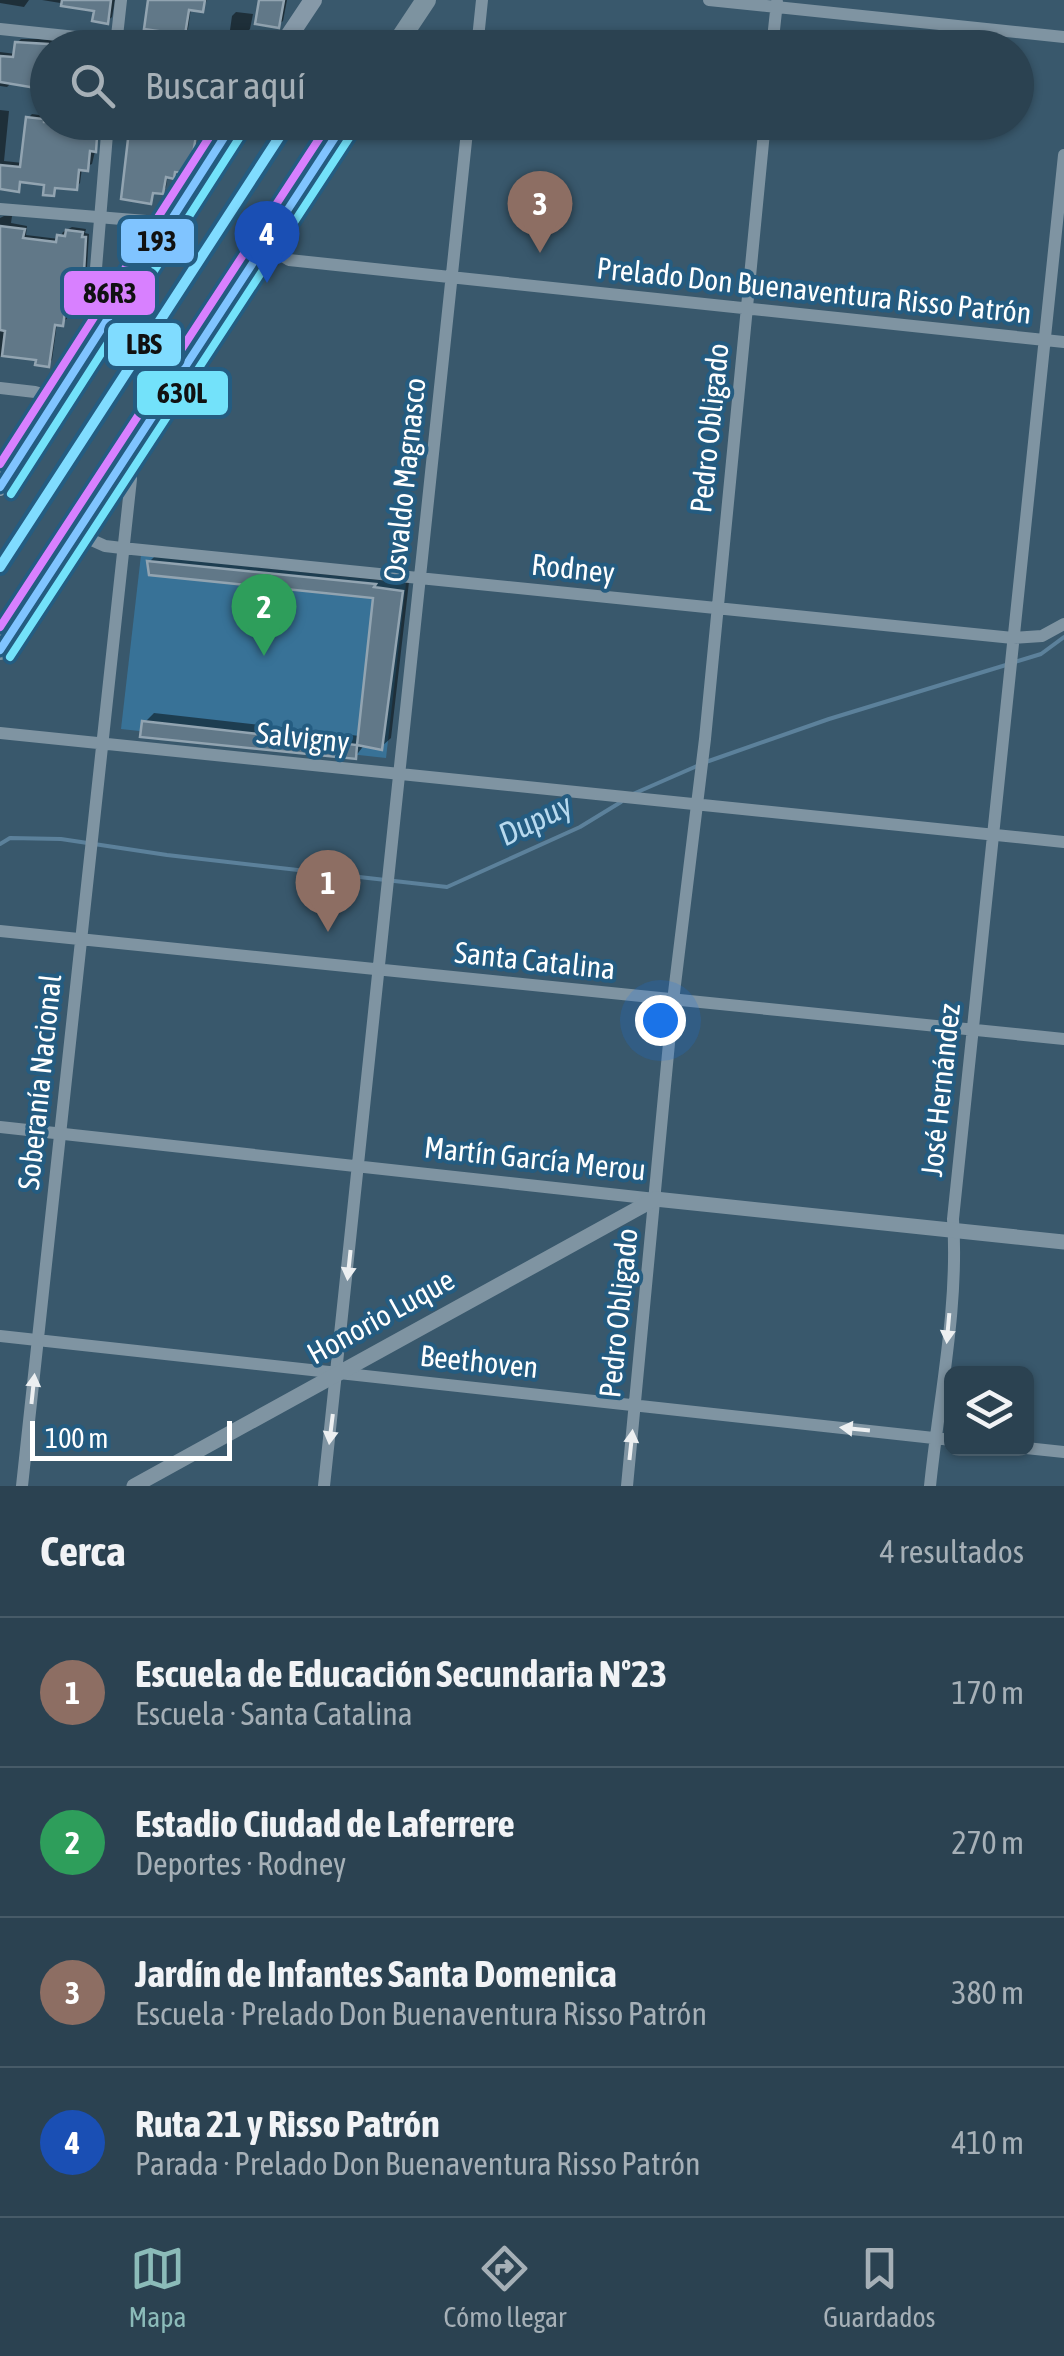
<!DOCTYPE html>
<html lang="es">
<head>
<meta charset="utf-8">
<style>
	body { margin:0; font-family:"Asap Condensed",sans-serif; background:#334958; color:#f1f3f6 }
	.controls { position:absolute; right:30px; bottom:30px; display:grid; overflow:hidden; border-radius:15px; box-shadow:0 2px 8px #0004 }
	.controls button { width:90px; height:90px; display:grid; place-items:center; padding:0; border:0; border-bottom:2px solid #475b68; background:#2b4251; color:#f1f3f6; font:50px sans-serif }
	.scale { position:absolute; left:30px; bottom:25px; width:202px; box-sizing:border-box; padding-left:10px; border:5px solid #fff; border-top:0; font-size:28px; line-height:35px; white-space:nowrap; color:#fff; -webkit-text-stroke:8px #245c81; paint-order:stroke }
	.you { position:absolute; left:660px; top:1020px; width:35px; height:35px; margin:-25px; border:8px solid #fff; border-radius:50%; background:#1a73e8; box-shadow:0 0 0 15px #1a73e833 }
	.badge { display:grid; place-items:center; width:65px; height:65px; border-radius:50%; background:#8bbbb9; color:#fff; font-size:32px; font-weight:700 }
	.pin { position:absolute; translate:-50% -82px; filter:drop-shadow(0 2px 5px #0008) }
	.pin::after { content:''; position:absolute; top:52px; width:35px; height:30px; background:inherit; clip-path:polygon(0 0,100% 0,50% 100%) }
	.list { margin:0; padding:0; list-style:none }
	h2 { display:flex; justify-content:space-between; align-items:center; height:130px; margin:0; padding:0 40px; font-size:42px }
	h2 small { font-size:32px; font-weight:400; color:#a6b0b7 }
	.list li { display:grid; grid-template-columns:65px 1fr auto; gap:30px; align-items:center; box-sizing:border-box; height:150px; padding:0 40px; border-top:2px solid #475b68 }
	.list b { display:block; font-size:38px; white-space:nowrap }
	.list p { margin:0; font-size:32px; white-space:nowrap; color:#a6b0b7 }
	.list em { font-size:32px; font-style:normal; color:#a6b0b7 }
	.icon { flex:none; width:55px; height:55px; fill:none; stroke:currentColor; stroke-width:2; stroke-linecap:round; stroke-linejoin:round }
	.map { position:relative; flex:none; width:1064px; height:1486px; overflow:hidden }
	.search { position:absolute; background:#2b4251; box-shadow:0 2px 8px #0004; left:30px; right:30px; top:30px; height:110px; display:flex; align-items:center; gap:25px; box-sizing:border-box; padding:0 35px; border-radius:55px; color:#a6b0b7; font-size:38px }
	.sheet { height:730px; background:#2b4251 }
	nav { display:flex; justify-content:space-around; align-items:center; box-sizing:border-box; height:140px; border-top:2px solid #475b68; background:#2b4251; font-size:28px; color:#a6b0b7 }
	nav a { display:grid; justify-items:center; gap:5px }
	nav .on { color:#8bbbb9 }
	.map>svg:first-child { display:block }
</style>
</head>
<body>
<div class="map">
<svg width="1064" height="1486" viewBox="0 0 1064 1486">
	<rect width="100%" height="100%" fill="#39586c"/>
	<path fill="#387297" d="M 141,555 L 406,583 L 386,758 L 121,729 Z"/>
	<path fill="#0007" d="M 0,0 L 29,0 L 24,7 L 0,3 Z
		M 42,0 L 115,0 L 112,17 L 107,21 L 97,9 Z
		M 150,0 L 207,0 L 202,9 L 191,8 L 188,29 L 184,33 L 166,30 L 162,33 L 146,32 Z
		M 269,0 L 287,0 L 283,21 L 278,25 Z
		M 236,12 L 253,14 L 250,29 L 246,33 L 230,30 L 232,16 Z
		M 21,39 L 39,39 L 97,45 L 48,48 L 7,87 L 0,86 L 0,52 L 16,54 L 17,43 Z
		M 44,108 L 48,109 L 48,122 L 102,122 L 92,164 L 82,168 L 80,183 L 76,187 L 58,185 L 53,193 L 46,182 L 23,180 L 18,189 L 0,187 L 0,110 L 9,111 L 4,161 L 23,163 L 28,118 L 32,114 L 39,115 Z
		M 131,122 L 196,122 L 194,131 L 199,132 L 190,166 L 173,176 L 168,175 L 166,187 L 162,192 L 155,190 L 150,201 Z
		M 4,216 L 12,216 L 11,223 L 27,226 L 26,235 L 59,239 L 63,232 L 72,227 L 86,229 L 85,233 L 89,234 L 85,300 L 81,304 L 69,303 L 67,319 L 57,323 L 52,360 L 48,364 L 39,358 L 10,354 L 0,357 L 0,218 Z
		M 159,552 L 409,582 L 391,738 L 381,747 L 365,744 L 355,757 L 144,723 L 154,713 L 360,736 L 376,595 L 150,561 Z"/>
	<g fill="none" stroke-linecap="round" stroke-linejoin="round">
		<path stroke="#5c819b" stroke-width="4" d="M 1015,662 L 1041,654 L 1064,637
			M 706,762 L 829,719 L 1006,665
			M 633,794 L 697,766
			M 0,844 L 10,838 L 61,839 L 167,855 L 447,887 L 580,827 L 621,802"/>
	</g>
	<path fill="#617888" stroke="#92a4b1" stroke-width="2.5" d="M 62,0 L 111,0 L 108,24 L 92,21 L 94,11 L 61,6 Z
		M 148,0 L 205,0 L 203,12 L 189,10 L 185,35 L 144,29 Z
		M 259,0 L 284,0 L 279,28 L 255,24 Z
		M 15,42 L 48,44 L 48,90 L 0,82 L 0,56 L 13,57 Z
		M 26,117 L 44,119 L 44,122 L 98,122 L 96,152 L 90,151 L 88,171 L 79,170 L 77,190 L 55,188 L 54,196 L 43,195 L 44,185 L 20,182 L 19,192 L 0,189 L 0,165 L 20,167 Z
		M 130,122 L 165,126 L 165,122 L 193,122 L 192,135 L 196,136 L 191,166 L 186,173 L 175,172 L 174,179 L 166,177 L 163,194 L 153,193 L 151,204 L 121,199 Z
		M 0,226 L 25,229 L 23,238 L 56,242 L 57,235 L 65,236 L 66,230 L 83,232 L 82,237 L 86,237 L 82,307 L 66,305 L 63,326 L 55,325 L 49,367 L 35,365 L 36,360 L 2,356 L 5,331 L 0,330 Z
		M 147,561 L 376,584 L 374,587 L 403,591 L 382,750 L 357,745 L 373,598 L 149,575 Z
		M 142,721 L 357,745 L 356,759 L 140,737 Z"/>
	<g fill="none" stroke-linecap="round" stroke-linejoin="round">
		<path stroke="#7f94a2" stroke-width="12" d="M 709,0 L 1064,37
			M 0,29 L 181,48
			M 116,45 L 121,0
			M 477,48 L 482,0
			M 772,48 L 777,2
			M 0,209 L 146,221 L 168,227
			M 265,245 L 289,260 L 1064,342
			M 99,337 L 92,317 L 108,122
			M 0,388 L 35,392 L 58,399
			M 76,533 L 105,546 L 122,548 L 1013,638 L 1042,636 L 1064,624
			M 0,733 L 1064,842
			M 0,931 L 1064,1039
			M 0,1127 L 655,1199
			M 0,1336 L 952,1440
			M 1026,1448 L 1064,1452
			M 22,1486 L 131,479 L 128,455
			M 324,1486 L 468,122
			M 627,1486 L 673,1001 L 705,739 L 765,122
			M 930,1486 C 939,1398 959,1307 953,1219 L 1064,155"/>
		<path stroke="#7f94a2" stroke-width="15" d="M 134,1486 L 655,1199 L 1064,1242"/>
		<path stroke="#8699a8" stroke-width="18" d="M 281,48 L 313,0
			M 0,487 L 234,122"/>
		<path stroke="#7d93a0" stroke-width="20" d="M 394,48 L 426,0
			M 0,650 L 345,122"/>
		<defs>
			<path id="bus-1" d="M 0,487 L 234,122
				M 0,650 L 345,122"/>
			<path id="bus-2" d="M 11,494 L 245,129
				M 10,657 L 355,129"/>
			<path id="bus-3" d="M 0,464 L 219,122
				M 0,627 L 330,122"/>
		</defs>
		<use href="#bus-1" stroke="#245c81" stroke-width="15"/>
		<use href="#bus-2" stroke="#245c81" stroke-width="15"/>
		<use href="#bus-3" stroke="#245c81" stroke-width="15"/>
		<use href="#bus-1" stroke="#80c4ff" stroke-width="8"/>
		<use href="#bus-2" stroke="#73e2fa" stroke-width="8"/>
		<use href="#bus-3" stroke="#d880ff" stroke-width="8"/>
		<defs>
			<path id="rail-1" d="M 0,567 L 289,122"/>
		</defs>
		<use href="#rail-1" stroke="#245c81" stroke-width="18"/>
		<use href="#rail-1" stroke="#80dcff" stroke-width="10"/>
	</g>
	<defs><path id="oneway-solid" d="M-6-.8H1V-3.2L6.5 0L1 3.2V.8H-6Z" transform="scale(2.5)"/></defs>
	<g fill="#eceff1">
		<use href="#oneway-solid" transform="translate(349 1265) rotate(96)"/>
		<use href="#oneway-solid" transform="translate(948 1328) rotate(95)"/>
		<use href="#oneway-solid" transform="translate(33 1389) rotate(-84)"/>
		<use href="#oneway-solid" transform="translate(331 1429) rotate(97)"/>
		<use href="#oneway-solid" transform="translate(855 1429) rotate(-174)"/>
		<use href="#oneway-solid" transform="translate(631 1445) rotate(-84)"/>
	</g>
	<g text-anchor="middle" stroke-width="8" stroke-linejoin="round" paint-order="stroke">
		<g font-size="30" fill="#fff" stroke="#245c81">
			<text transform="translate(814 291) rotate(6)" y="10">Prelado Don Buenaventura Risso Patrón</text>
			<text transform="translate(710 428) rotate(-84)" y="10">Pedro Obligado</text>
			<text transform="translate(405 480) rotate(-84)" y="10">Osvaldo Magnasco</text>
			<text transform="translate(573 569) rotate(6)" y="10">Rodney</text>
			<text transform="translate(303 738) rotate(6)" y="10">Salvigny</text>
			<text transform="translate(535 961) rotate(6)" y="10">Santa Catalina</text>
			<text transform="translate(40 1082) rotate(-84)" y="10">Soberanía Nacional</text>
			<text transform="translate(941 1090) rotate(-84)" y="10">José Hernández</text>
			<text transform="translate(535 1159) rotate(6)" y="10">Martín García Merou</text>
			<text transform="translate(619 1313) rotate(-84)" y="10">Pedro Obligado</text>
			<text transform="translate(381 1317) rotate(-29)" y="10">Honorio Luque</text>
			<text transform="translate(479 1362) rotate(6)" y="10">Beethoven</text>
		</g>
		<g font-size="32" font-style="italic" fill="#b7d9ee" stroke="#245c81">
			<text transform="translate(535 820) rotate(-26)" y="11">Dupuy</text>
		</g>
	</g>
	<g stroke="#245c81" stroke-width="4">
		<rect x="119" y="217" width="77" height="48" rx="10" fill="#80c4ff"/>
		<rect x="62" y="269" width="95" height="48" rx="10" fill="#d880ff"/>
		<rect x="106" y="321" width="77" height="47" rx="10" fill="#80dcff"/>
		<rect x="135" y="369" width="95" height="48" rx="10" fill="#73e2fa"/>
	</g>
	<g font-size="28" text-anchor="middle" font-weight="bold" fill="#111">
		<text x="157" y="251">193</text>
		<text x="110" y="303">86R3</text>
		<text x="144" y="354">LBS</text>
		<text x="182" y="403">630L</text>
	</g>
</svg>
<div class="controls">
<button><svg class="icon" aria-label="layers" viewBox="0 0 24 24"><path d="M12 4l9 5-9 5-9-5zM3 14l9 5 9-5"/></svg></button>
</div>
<div class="scale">100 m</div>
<div class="you"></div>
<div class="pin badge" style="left:328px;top:932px;background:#8d6e63">1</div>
<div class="pin badge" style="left:264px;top:656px;background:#2e9e5b">2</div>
<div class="pin badge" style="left:540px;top:253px;background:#8d6e63">3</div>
<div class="pin badge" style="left:267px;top:283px;background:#1a4fb4">4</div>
<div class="search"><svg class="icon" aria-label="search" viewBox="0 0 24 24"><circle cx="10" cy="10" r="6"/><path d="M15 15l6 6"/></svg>Buscar aquí</div>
</div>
<section class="sheet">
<h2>Cerca<small>4 resultados</small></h2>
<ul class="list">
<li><span class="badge" style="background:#8d6e63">1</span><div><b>Escuela de Educación Secundaria Nº23</b><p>Escuela · Santa Catalina</p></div><em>170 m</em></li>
<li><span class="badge" style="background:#2e9e5b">2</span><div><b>Estadio Ciudad de Laferrere</b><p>Deportes · Rodney</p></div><em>270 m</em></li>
<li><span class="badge" style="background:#8d6e63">3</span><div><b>Jardín de Infantes Santa Domenica</b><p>Escuela · Prelado Don Buenaventura Risso Patrón</p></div><em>380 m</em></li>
<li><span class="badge" style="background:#1a4fb4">4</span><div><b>Ruta 21 y Risso Patrón</b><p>Parada · Prelado Don Buenaventura Risso Patrón</p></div><em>410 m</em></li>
</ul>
</section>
<nav>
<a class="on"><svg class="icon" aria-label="map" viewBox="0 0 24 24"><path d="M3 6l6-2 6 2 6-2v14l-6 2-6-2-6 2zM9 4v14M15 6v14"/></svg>Mapa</a>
<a><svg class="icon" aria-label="directions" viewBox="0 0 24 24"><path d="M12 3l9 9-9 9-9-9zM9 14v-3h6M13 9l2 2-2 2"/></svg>Cómo llegar</a>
<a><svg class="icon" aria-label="saved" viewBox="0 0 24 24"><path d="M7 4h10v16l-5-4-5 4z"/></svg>Guardados</a>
</nav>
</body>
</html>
